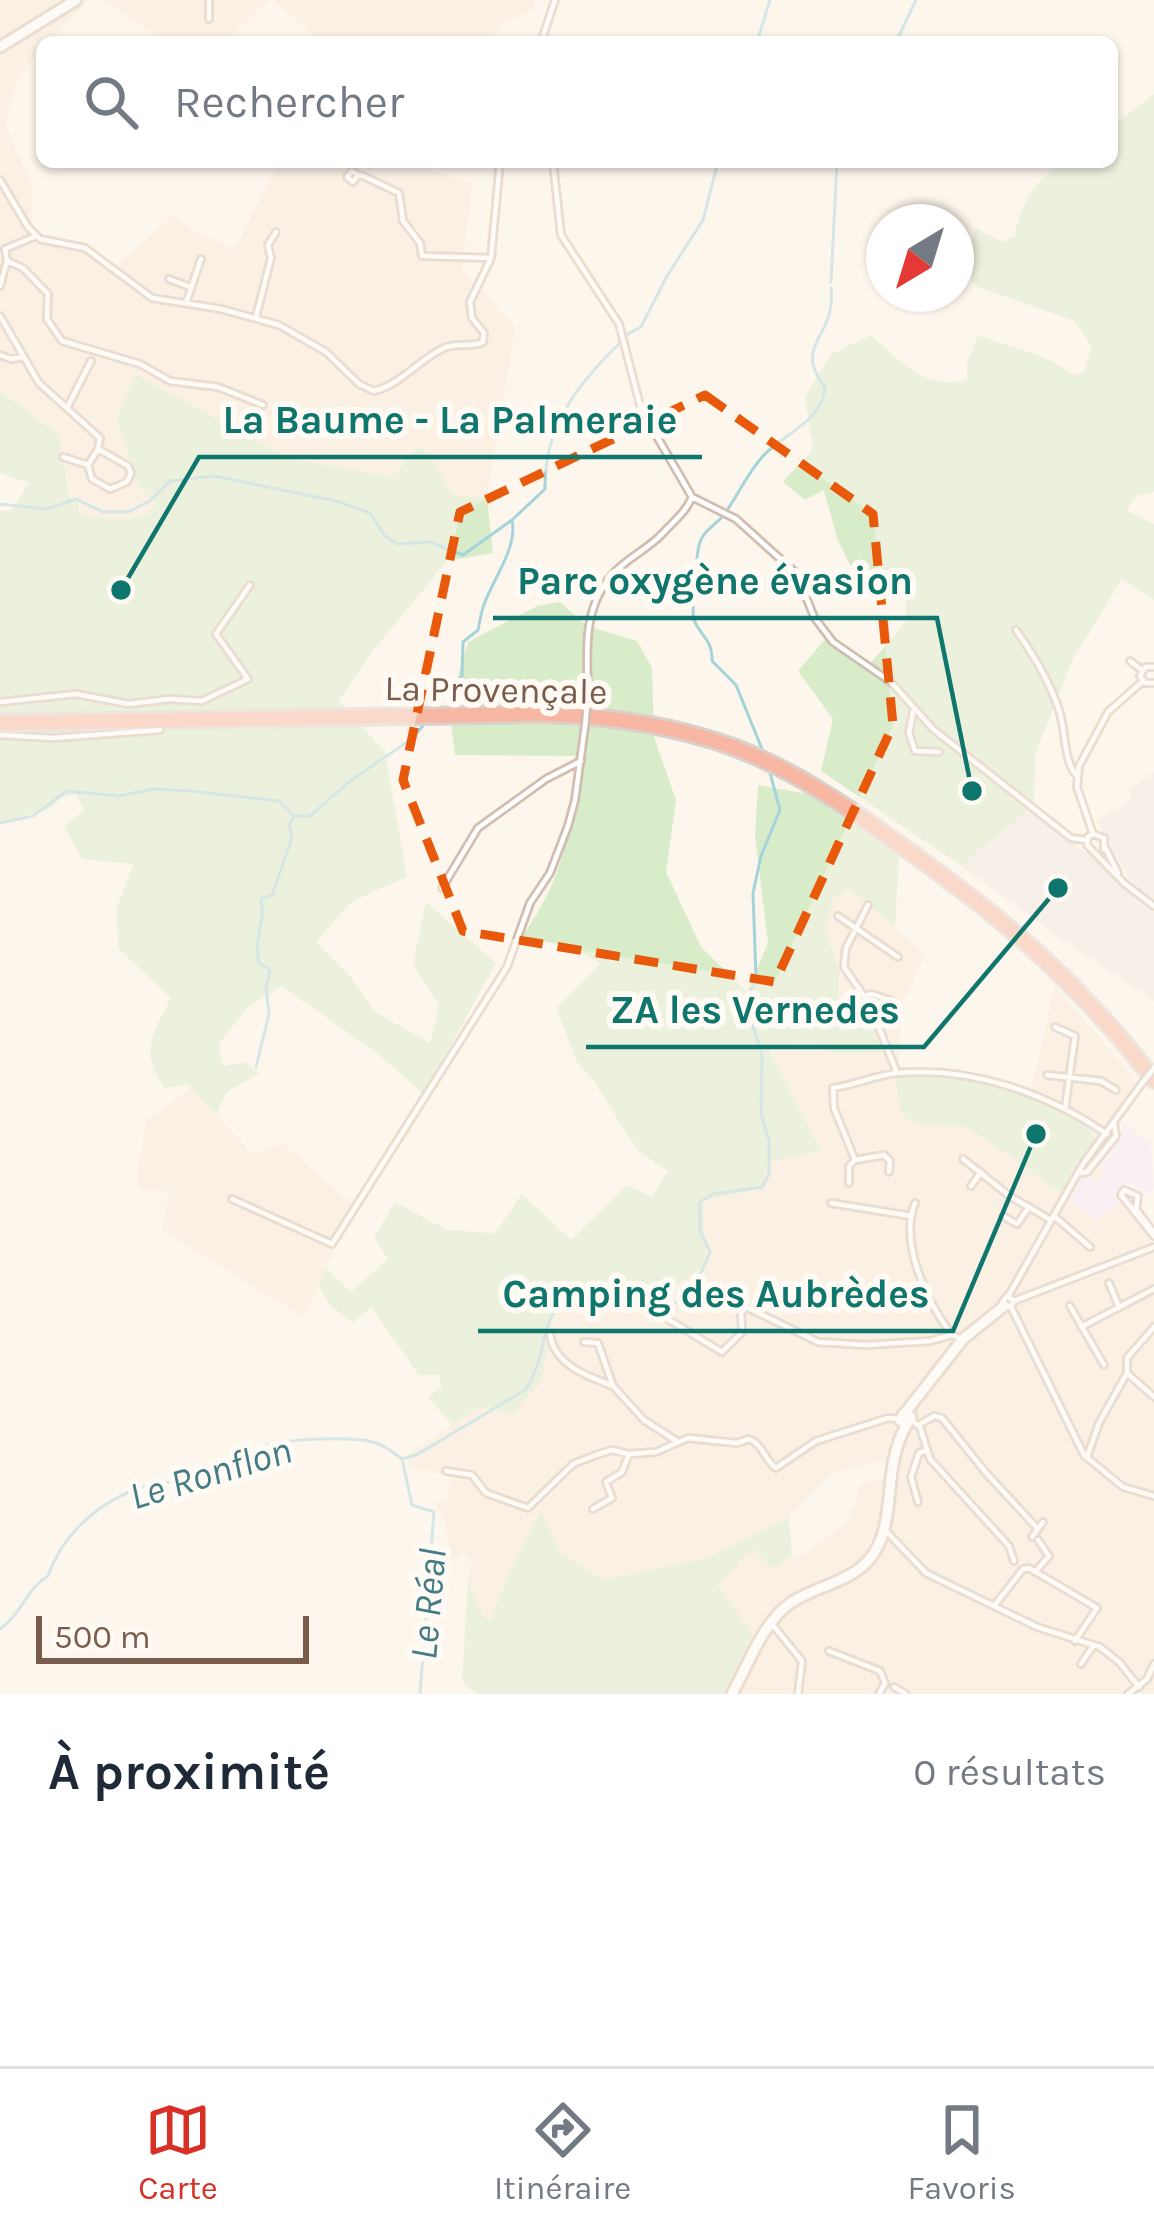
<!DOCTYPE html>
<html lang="fr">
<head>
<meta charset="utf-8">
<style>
	body { margin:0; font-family:Karla,sans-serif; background:#f2f2f3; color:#1f2937 }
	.compass { position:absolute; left:866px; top:204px; width:108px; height:108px; border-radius:50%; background:#fff; box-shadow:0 3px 9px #0004; rotate:218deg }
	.scale { position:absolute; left:36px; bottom:30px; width:273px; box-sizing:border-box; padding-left:12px; border:6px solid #7a5c4d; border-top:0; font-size:33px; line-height:42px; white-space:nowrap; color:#7a5c4d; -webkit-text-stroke:9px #fffaf3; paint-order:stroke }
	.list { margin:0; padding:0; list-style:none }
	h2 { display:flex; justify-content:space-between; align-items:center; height:156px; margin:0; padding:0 48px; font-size:51px }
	h2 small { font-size:39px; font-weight:400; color:#747a83 }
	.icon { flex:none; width:66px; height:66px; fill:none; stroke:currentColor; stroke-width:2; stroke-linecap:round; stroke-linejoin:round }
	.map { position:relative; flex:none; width:1154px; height:1694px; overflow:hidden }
	.search { position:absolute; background:#fff; box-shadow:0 3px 9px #0004; left:36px; right:36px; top:36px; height:132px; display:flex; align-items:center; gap:30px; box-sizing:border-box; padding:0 42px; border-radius:18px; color:#747a83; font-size:45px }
	.sheet { height:372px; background:#fff }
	nav { display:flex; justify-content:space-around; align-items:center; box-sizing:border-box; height:168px; border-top:3px solid #e0e1e3; background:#fff; font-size:33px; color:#747a83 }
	nav a { display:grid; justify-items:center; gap:6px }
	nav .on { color:#d93025 }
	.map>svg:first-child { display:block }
</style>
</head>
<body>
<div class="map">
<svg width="1154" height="1694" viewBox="0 0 1154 1694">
	<rect width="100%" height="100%" fill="#fdf6ec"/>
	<path fill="#f5e8da" d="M 0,0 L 88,0 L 49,42 L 42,42 L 42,49 L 20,74 L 5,123 L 32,186 L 31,242 L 85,245 L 116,266 L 173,215 L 194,232 L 235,249 L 279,162 L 408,162 L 472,184 L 462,270 L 515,327 L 487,497 L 452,495 L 433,460 L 392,477 L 289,458 L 135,375 L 117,419 L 326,559 L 313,589 L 250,607 L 97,618 L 59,436 L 0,391 Z
		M 101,0 L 269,0 L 224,42 L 187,42 L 159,36 Z
		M 273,0 L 535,0 L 534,9 L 501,24 L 489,42 L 335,42 L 315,36 Z
		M 849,887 L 925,954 L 902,1004 L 898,1075 L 947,1076 L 1031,1091 L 1055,986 L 1136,1081 L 1107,1128 L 1132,1210 L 1154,1247 L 1154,1694 L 723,1694 L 718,1585 L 753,1549 L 773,1568 L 792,1556 L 798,1558 L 849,1522 L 860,1485 L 882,1478 L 887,1460 L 834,1472 L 789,1517 L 711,1557 L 603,1580 L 561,1554 L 540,1512 L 505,1582 L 491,1620 L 483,1618 L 468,1578 L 472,1561 L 462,1552 L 452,1561 L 445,1521 L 435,1502 L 446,1500 L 453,1476 L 409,1468 L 405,1456 L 452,1425 L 479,1408 L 513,1412 L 543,1378 L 553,1302 L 589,1289 L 703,1201 L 759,1189 L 767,1048 L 810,1043 L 836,1054 L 839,973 L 826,929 L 833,899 Z
		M 192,1088 L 253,1155 L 284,1144 L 355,1207 L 303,1317 L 163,1230 L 169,1192 L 139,1189 L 138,1171 L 147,1120 Z"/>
	<path fill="#efe9e4" d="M 1154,772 L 1154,903 L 1133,886 L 1097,821 L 1132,799 L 1128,789 Z
		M 1031,808 L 1154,909 L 1154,1001 L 1050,931 L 962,867 Z"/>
	<path fill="#f3e8fa" d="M 1123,1123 L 1151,1142 L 1154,1190 L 1146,1195 L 1130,1182 L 1123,1183 L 1115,1194 L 1120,1204 L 1096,1220 L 1070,1199 L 1080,1178 L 1091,1177 L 1098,1182 L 1107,1171 L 1096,1163 L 1120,1136 Z"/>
	<path fill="#d8ecc9" d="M 1154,94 L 1154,492 L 1138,495 L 1126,510 L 1154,524 L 1154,600 L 1122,579 L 1073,659 L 1035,755 L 1034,805 L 962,866 L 821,771 L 833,719 L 798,671 L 827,637 L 868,666 L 906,622 L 906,582 L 862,590 L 837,538 L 824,490 L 805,500 L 783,482 L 813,449 L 805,397 L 831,354 L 871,335 C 899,360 926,391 967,380 L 967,363 L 978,335 C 1009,348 1049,354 1073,375 L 1084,372 L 1092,347 L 1075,321 L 977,287 L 963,267 L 976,228 L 1002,242 L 1015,236 C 1018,208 1040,168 1072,162 C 1084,160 1099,162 1112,162 L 1112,127 Z
		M 135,374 L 289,458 L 392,477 L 419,445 L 433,460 L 452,495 L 487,497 L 493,553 L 447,561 L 371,653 L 339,701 L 385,752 L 407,877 L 352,901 L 316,942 L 349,975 L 375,1012 L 430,1043 L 439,1005 L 413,965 L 426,902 L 496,963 L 424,1094 L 378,1054 L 282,986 L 247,1008 L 219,1044 L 223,1066 L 244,1062 L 260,1073 L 227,1092 L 216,1114 L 188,1084 L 165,1088 C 139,1052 152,1035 171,998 L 118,948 L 117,907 L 133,864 L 82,859 L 64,826 L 84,810 L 76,795 L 63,796 L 50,809 L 0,822 L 0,511 L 12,510 L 29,483 L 0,473 L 0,391 L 59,435 L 71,502 L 78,501 L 79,515 L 123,520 L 147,515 L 156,504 L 137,484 L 117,419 Z
		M 560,602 L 587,626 L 637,641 L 652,668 L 654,737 L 676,800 L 666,872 L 701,947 L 747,992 L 768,943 L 755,836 L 758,785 L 809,794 L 899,856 L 895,928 L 849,888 L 833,899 L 826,929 L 839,973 L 837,1021 L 871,1025 L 884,1052 L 836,1054 L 810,1043 L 768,1048 L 821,1151 L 769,1162 L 760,1189 L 703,1201 L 706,1266 L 646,1301 L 589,1289 L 553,1302 L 543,1379 L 513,1413 L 479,1408 L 452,1425 L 428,1397 L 442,1387 L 438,1375 L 419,1375 L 371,1307 L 353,1323 L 330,1305 L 318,1285 L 326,1268 L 351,1292 L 388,1259 L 374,1238 L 395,1202 L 447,1230 L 495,1233 L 522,1194 L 571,1240 L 627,1185 L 652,1197 L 668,1171 L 637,1150 L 595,1083 L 577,1062 L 556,1008 L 600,964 L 572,946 L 521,938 C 565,877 572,829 575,756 L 455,755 L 449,707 L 468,642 L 537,606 Z
		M 927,1076 C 968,1080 1085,1094 1095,1142 L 1062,1193 L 968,1127 L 925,1125 L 908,1120 L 901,1113 L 895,1077 Z
		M 541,1511 L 561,1554 L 603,1580 L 711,1557 L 789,1517 L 792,1556 L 773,1569 L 752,1549 L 718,1585 L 758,1642 L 723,1694 L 477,1694 L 462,1681 L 468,1578 L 483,1617 L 491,1620 L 505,1582 Z"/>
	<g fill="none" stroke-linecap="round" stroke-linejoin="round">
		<path stroke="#a5d3da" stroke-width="3" d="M 757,42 L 770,0
			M 896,42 L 916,0
			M 831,282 L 837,162
			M 626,335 L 641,327 L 667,276 L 703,220 L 718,162
			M 0,504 L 47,509 L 76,499 L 103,512 L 128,512 L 150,501 L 170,481 L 214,476 L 336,501 L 370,513 L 385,536 L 397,544 L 430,542 L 463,555 L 512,520 L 545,489 C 544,425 579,382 623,340
			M 452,691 L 462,676 L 463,642 L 478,630 C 480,621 481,611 485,602 C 494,578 518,546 512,520
			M 764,754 L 736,685 L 712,661 C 713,640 701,637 694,620 C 691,613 697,554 699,545 C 702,532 714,526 722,517 C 738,497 747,472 765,454 C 786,432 823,421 825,387 C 791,343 837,339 831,288
			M 295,816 L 310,816 L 350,781 L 413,738 L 425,723
			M 0,823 L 33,816 L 67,791 L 119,796 L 155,789 L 190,791 L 279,801 L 294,816
			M 256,1067 L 269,1014 L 266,989 L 270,970 L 259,963 C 253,937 266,924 261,899 L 272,895 L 292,838 L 289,825 L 293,818
			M 402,1459 L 418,1454 L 525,1390 C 553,1351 532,1305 591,1285 C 608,1293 634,1312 653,1312 C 680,1311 703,1274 710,1252 L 700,1231 L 700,1202 L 713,1194 L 762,1187 L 769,1174 L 769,1141 L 761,1114 L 762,1055 L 746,1003 L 756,978 L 753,893 L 761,856 L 780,810 L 769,769
			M 402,1459 L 412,1505 L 434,1512 L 420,1694
			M 0,1629 C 24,1611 26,1589 48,1576 C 64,1530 107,1494 156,1484 C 174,1480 193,1483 211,1479 C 230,1474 241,1458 258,1449 C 277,1438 346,1437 368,1441 C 381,1443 391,1451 401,1458"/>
		<defs>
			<path id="street" d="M 209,19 L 209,0
				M 541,42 L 555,0
				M 553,162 L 561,235 L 619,324 L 641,409 L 692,497 L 736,519 L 797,574 L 814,617 L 833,642 L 891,682 L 933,729 L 1071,838 L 1086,840
				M 358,175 L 352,171 L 347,177 L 353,182 L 358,175 L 363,176 L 399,193 L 403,221 L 420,243 L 422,256
				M 0,180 L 28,227 L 40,239 L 85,248 L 152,298 L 221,309 L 279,325 L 326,352 L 359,384 L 374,391 C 402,384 418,360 444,348 C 457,342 471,348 483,342 L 484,333 L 472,318 L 470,302 L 491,258 L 500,162
				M 425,256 L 491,258
				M 7,261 L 23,268 L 48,294 L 47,319 L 62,341 L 140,364 L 170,381 L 218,387 L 263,405
				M 169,279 L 190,287
				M 0,286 L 7,261 L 5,249 L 36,236
				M 186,303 L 201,259
				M 0,316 L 39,383 L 100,438 L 98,449 L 88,465
				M 256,317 L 271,258 L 268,245 L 276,232
				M 0,355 L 11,359 L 23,357
				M 67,408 L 91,361
				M 63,457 L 88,465
				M 88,465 L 92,479 L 110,489 L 127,482 L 131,473 L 128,466 L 98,449
				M 1016,630 C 1033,654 1050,682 1059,710 C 1066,730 1063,761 1077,776
				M 1130,661 L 1142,670
				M 1154,667 L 1145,667 L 1140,676 L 1145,683 L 1154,683
				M 1143,681 L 1108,712 L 1079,766 L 1077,787 L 1093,834 L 1088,837 L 1087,845 L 1125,884 L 1154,906
				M 588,695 C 587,654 582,610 611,576 C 625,559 647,550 662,534 C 673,522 686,512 692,497
				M 0,702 L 76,694 L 129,704 L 169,699 L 202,701 L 248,679 L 216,634 L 250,585
				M 913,712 L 909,733 L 915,751 L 939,752
				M 0,735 L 53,738 L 160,730
				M 1093,834 L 1104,838 L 1104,849
				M 1105,847 L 1118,873
				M 442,888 L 478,828 L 546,779 L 581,761
				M 868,905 L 846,948 L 844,967 L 870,1005 L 897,1073
				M 838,916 L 898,957
				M 865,996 L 872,994 L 894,1002
				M 1055,1027 L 1075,1036 L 1065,1109
				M 1047,1075 L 1101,1081 L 1116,1090
				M 963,1159 L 1011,1197 L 1051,1220
				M 889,1172 L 890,1161 L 884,1155 L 855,1160 L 834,1108 L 833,1088 C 855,1085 876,1075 897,1073 C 971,1066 1046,1093 1107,1134
				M 1078,1173 L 1087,1172 L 1116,1136 L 1114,1123
				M 849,1183 L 849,1166 L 855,1160
				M 971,1186 L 981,1172
				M 232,1199 L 332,1244 L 507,967 L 530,903 L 550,873 L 568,826 L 575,800 L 585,726
				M 831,1203 L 911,1216
				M 915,1203 C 899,1243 927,1302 952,1335
				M 1003,1216 L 1017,1224 L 1029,1207
				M 1054,1216 L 1090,1247
				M 1154,1233 L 1136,1209 L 1138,1196 L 1124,1190 L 1121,1195 L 1154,1236
				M 1109,1283 L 1119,1307
				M 1009,1295 L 1083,1164 L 1140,1086
				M 1014,1301 L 1007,1296 L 1002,1303 L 1011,1307 L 1014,1301 L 1154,1247
				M 1070,1306 L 1104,1365
				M 1011,1307 L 1084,1455 L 1123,1487 L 1154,1496
				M 669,1320 L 722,1352 L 742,1332 L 741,1313 L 746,1307 L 818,1342 L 865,1345 L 930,1341 L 952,1335 L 963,1339
				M 1081,1327 L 1154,1289
				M 550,1334 C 554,1365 587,1376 613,1386
				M 584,1342 L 598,1343 L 613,1386 L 644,1420 L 678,1442
				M 1127,1373 L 1154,1397
				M 911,1420 L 920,1427 L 930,1459 L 1009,1546 L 1014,1561
				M 919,1425 L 934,1416 L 942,1418 L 987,1474 L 1038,1529
				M 1087,1457 L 1099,1423 L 1127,1373 L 1127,1358 L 1154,1327
				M 446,1471 L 472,1475 L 486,1493 L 528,1508 L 573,1464 L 596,1455 L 612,1450 L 629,1454 L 656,1452 L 688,1438 L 737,1443 L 749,1439 C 763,1444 764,1460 776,1468 L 816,1441 L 888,1418 L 899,1419
				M 918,1502 L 911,1477 L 919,1453 L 927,1450
				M 593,1509 L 612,1498 L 606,1482 L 622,1472 L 629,1454
				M 885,1530 L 926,1573 L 1037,1627 L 1100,1647 L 1119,1662 L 1139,1687
				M 1032,1537 L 1043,1522
				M 1035,1572 L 1049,1556 L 1038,1540
				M 994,1606 L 1023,1569 L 1029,1568 L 1097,1608 L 1075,1641
				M 772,1624 L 802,1661 L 798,1694
				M 829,1651 L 880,1671 L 885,1683 L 879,1694
				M 1081,1664 L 1093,1646
				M 894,1687 L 906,1694
				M 1128,1694 L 1147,1679 L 1154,1664"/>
			<path id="secondary" d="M 0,47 L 76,0
				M 904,1413 L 911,1417 L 907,1424 L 900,1420 Z
				M 905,1413 L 963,1339 L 1004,1306
				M 732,1694 C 748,1665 764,1620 792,1602 C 818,1585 853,1582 872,1556 C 898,1520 881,1468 907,1424"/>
			<path id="highway" d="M 0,723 L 544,714 C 608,716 672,725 733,747 C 791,769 842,803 892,839 C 998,914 1074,976 1154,1080"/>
		</defs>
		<use href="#street" stroke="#d1beb0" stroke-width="10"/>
		<use href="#secondary" stroke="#d6c0b0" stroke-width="15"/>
		<use href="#highway" stroke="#dad1cd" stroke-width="20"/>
		<use href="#street" stroke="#fff" stroke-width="4.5"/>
		<use href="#secondary" stroke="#fff" stroke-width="9"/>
		<use href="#highway" stroke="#f7b7a3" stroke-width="14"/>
		<defs>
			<path id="street-bridge" d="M 585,726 L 588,695
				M 1140,1086 L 1154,1068"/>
		</defs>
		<use href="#street-bridge" stroke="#d1beb0" stroke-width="10" stroke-linecap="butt"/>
		<use href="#street-bridge" stroke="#fff" stroke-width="4.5"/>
	</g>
	<path d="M0 0H1154V1694H0ZM 705,395 L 873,514 L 893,725 L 775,982 L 463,931 L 403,780 L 460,512 Z" fill="#fdf6ec" fill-opacity=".55" fill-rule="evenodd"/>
	<path fill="none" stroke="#e8590c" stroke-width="9" stroke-dasharray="24 15" stroke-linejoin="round" d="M 705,395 L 873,514 L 893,725 L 775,982 L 463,931 L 403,780 L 460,512 Z"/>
	<g text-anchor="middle" stroke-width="12" stroke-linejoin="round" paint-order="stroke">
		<g font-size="36" fill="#7a5c4d" stroke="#fffaf3">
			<text transform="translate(496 689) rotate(1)" y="13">La Provençale</text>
		</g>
		<g font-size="39" font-style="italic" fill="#437c86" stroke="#fffaf3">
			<text transform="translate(210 1472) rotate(-17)" y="14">Le Ronflon</text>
			<text transform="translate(427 1604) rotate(-85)" y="14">Le Réal</text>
		</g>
	</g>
	<path fill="none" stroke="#0f766e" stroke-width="4.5" d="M121 590L199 457H702M972 791L937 618H493M1058 888L924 1047H586M1036 1134L953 1331H478"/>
	<g fill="#0f766e" stroke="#fffaf3" stroke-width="4.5">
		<circle cx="121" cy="590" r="12"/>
		<circle cx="972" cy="791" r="12"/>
		<circle cx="1058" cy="888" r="12"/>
		<circle cx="1036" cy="1134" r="12"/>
	</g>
	<g font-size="39" text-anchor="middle" font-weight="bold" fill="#0f766e" stroke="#fffaf3" stroke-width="12" stroke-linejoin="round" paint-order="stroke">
		<text x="450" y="433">La Baume - La Palmeraie</text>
		<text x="715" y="594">Parc oxygène évasion</text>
		<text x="755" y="1023">ZA les Vernedes</text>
		<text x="716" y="1307">Camping des Aubrèdes</text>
	</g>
</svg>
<svg class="compass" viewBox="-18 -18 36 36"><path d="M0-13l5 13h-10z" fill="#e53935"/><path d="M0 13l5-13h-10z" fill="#747a83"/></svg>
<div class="scale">500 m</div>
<div class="search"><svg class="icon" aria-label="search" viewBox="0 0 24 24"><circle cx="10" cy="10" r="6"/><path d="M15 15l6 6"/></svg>Rechercher</div>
</div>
<section class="sheet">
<h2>À proximité<small>0 résultats</small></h2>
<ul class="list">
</ul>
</section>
<nav>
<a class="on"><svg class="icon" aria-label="map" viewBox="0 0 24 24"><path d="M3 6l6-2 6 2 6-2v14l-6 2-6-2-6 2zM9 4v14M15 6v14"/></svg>Carte</a>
<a><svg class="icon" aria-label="directions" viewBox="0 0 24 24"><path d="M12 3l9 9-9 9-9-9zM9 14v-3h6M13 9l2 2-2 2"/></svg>Itinéraire</a>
<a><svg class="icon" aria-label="saved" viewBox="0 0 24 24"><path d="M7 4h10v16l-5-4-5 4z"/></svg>Favoris</a>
</nav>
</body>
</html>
